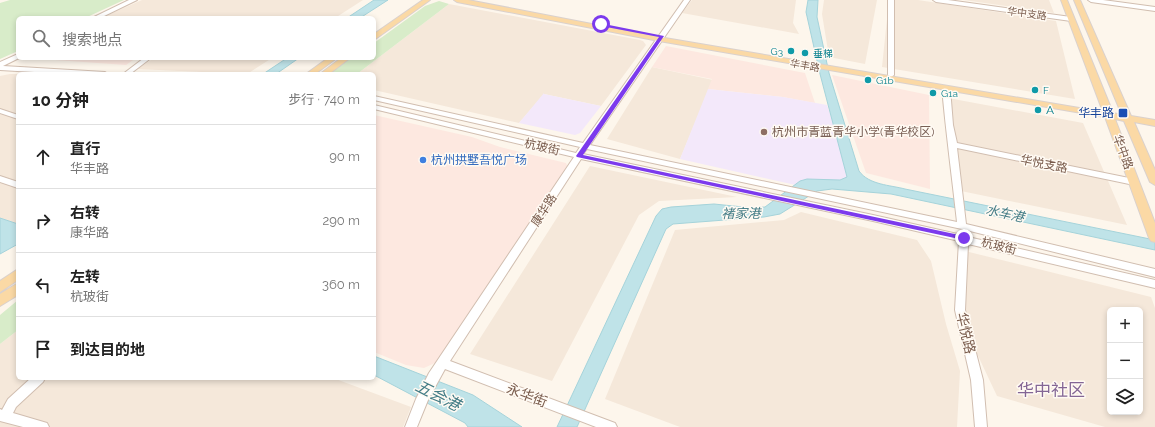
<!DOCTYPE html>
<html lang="zh">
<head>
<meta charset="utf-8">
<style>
	body { margin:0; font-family:Raleway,"Noto Sans SC",sans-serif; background:#f6f6f6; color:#222 }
	.controls { position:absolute; right:12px; bottom:12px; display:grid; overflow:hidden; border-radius:6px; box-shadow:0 2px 6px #0003 }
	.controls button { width:36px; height:36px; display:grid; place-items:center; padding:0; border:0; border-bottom:1px solid #e0e0e0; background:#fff; color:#222; font:20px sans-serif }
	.stop { position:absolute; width:12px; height:12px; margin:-9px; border:3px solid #7c3aed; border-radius:50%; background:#fff }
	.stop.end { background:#7c3aed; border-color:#fff; box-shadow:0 1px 4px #0008 }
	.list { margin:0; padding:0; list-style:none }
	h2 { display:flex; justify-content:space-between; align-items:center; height:52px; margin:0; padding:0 16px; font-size:17px }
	h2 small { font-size:13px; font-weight:400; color:#767676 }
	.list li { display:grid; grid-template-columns:26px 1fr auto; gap:12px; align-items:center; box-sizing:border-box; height:64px; padding:0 16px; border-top:1px solid #e0e0e0 }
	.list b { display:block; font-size:15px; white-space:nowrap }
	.list p { margin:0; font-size:13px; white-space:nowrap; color:#767676 }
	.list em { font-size:13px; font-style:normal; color:#767676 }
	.icon { flex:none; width:22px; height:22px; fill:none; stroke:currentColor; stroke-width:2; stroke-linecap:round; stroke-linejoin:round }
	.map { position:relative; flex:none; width:1155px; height:427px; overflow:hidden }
	.search { position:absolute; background:#fff; box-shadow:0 2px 6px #0003; left:16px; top:16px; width:360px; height:44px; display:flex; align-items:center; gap:10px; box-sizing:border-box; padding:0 14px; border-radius:6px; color:#767676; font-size:15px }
	.panel { position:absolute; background:#fff; box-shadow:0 2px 6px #0003; left:16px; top:72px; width:360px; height:308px; border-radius:6px }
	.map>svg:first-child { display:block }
</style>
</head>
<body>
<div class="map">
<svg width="1155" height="427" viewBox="0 0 1155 427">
	<rect width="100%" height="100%" fill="#fdf6ec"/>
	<path fill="#f5e8da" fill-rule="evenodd" d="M 142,0 L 363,0 L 335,18 L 101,18 Z
		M 692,0 L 796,0 L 793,23 L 799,34 L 682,13 Z
		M 824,0 L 877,0 L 865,64 L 829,57 L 822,14 Z
		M 889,0 L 918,0 L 1056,21 L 1075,99 L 882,67 Z
		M 964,0 L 1049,0 L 1054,13 Z
		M 449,4 L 640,40 L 643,41 L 646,45 L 601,106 L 544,94 L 519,123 L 374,90 L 374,74 L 357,74 Z
		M 154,58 L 272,58 L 247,74 L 137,69 Z
		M 652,67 L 713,80 L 680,159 L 607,139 Z
		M 10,74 L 18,74 L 18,222 L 10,227 L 0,224 L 0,76 Z
		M 948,98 L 1083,123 L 1127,225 L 961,191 Z
		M 590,166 L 737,197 L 659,201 L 639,215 L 552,381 L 470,354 Z
		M 801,212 L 917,240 L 931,261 L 946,324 L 960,371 L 957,427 L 680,427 L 605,399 L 675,230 L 784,220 Z
		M 965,251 L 1151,297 L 1155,308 L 1155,427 L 1105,427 L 997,396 L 963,324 ZM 1110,310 L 1140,310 L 1140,412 L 1110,412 Z
		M 18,330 L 18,378 L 333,378 L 411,407 L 403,427 L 0,427 L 0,344 Z"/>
	<path fill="#fde8e0" d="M 666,46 L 805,73 L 815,103 L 783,97 L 708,89 L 712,79 L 652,67 Z
		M 27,58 L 136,58 L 126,65 Z
		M 832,75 L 929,95 L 930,189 L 866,173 Z
		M 374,115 L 472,137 L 500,147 L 566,163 L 568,168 L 437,362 L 424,368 L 406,365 L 374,352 Z"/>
	<path fill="#f3e8fa" d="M 708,89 L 783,97 L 827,105 L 851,176 L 843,181 L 800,186 L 680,159 Z
		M 544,93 L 544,94 L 601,106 L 580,133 L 575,135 L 519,123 Z"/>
	<path fill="#d8ecc9" d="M 10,0 L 124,0 L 85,18 L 18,18 L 18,51 L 0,59 L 0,3 Z
		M 439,1 L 449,4 L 357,74 L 331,74 L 332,72 L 351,58 L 374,58 L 374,43 L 425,6 Z
		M 18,300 L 18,330 L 0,344 L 0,315 Z"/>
	<path fill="#bfe3e8" stroke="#a5d3da" d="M 374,0 L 388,0 L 360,18 L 347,18 Z
		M 808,0 L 818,0 L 817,17 L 829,73 L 859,171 C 869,185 890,185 905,189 L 1155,240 L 1155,250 L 891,194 L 832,189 L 817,191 L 780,214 L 764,217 L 673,224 L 666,229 L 577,427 L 557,427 L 656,216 L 662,209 L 671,207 L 714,204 L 753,208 L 765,207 L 800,181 L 807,179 L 840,180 L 847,177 L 820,74 L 806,12 Z
		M 287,58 L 299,58 L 276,74 L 263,74 Z
		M 0,218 L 18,224 L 18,244 L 0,254 Z
		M 374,356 L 473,395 L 522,427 L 468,427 L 465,423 L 374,375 Z"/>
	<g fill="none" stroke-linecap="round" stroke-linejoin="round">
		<defs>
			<path id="minor" d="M 129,0 L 137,0 L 100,18 L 92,18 Z
				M 684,0 L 690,0 L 590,145 L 957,222 C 952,177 946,133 942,88 L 946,86 L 950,88 L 953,125 L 957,143 L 1134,179 L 1138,182 L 1134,185 L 957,148 L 966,224 L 1155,269 L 1155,277 L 962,229 L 587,149 L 583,154 L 873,215 L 962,235 L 964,235 L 968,237 L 1155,280 L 1155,288 L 968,244 L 965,310 L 983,380 L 987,427 L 975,427 L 971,380 L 955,310 L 959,241 L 873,221 L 581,159 L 450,361 L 615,423 L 617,427 L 596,427 L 445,369 L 428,400 L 417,427 L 405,427 L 416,399 L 429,373 L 574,157 L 374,109 L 374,105 L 576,153 L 580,147 L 374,100 L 374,96 L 583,143 Z
				M 888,0 L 894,0 L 894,75 L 891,77 L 888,75 Z
				M 933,0 L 948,0 L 1071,17 L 1074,19 L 1071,21 L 936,2 Z
				M 1088,0 L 1103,0 L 1155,7 L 1155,11 L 1091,2 Z
				M 18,54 L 19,58 L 3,66 L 105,72 L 108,74 L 69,74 L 0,70 L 0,62 Z
				M 144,58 L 151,58 L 130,74 L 123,74 Z
				M 0,109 L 18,115 L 18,119 L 0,113 Z
				M 0,176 L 18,182 L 18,188 L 0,182 Z
				M 31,378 L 45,378 L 43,382 L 16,407 L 13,413 L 47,423 L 49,427 L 23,427 L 0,421 L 0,409 L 2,410 L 8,399 Z"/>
			<path id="major" d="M 423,0 L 430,0 L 374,40 L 374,34 Z
				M 454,0 L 468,0 L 659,37 L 1103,112 L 1061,0 L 1067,0 L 1113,113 L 1122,115 L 1074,0 L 1080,0 L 1131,116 L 1155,120 L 1155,126 L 1134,122 L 1155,170 L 1155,185 L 1150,182 L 1124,121 L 1115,119 L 1155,223 L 1155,242 L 1151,241 L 1149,238 L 1105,117 L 659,41 L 457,2 Z
				M 328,58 L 337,58 L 315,74 L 306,74 Z
				M 341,58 L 350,58 L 329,74 L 320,74 Z
				M 18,269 L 18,280 L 0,292 L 0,281 Z
				M 18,283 L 18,295 L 0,306 L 0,294 Z"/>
		</defs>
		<use href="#minor" stroke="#d1beb0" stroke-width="2"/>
		<use href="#major" stroke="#dad1cd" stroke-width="2"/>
		<use href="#minor" fill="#fff" fill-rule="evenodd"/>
		<use href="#major" fill="#fbd9a5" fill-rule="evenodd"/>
	</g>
	<path fill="#7c3aed" d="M 599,23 L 664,36 L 583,155 L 964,236 L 968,238 L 964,240 L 577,157 L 576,156 L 659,37 L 601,26 Z"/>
	<g fill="#0f9aa8" stroke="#fffaf3" stroke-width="1.5">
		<circle cx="791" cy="51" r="4"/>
		<circle cx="805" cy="53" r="4"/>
		<circle cx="868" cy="80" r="4"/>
		<circle cx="1035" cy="90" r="4"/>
		<circle cx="933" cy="93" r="4"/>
		<circle cx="1038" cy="110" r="4"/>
	</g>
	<rect fill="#1a4fb4" stroke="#fffaf3" stroke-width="1.5" x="1118" y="108" width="10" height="10" rx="2"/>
	<circle fill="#8d6e63" stroke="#fffaf3" stroke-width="1.5" cx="764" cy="132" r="4"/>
	<circle fill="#3f7fe0" stroke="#fffaf3" stroke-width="1.5" cx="423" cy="160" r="4"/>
	<g text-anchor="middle" stroke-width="3" stroke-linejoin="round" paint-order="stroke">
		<g font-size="10" fill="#7a5c4d" stroke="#fffaf3">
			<text transform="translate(1027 13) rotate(8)" y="4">华中支路</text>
			<text transform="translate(805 65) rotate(10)" y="4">华丰路</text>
		</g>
		<g font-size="10" fill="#0d838f" stroke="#fffaf3" text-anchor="start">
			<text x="783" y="55" text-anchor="end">G3</text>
			<text x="813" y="57">垂梯</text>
			<text x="876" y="84">G1b</text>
			<text x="1043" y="94">F</text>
			<text x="941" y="97">G1a</text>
		</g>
		<g font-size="12" fill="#0d838f" stroke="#fffaf3" text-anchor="start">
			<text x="1046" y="114">A</text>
		</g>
		<g font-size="12" fill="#164399" stroke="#fffaf3" text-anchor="end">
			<text x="1114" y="117">华丰路</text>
		</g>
		<g font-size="12" fill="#785e54" stroke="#fffaf3" text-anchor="start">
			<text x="772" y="136">杭州市青蓝青华小学(青华校区)</text>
		</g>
		<g font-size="12" fill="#7a5c4d" stroke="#fffaf3">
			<text transform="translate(542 147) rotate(13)" y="4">杭玻街</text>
			<text transform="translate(1123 152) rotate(70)" y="4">华中路</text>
			<text transform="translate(1044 164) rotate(11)" y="4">华悦支路</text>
			<text transform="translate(544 210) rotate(-57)" y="4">康华路</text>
			<text transform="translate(999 246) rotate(14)" y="4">杭玻街</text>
		</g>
		<g font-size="12" fill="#366cbe" stroke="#fffaf3" text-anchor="start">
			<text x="431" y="164">杭州拱墅吾悦广场</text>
		</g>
		<g font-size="13" font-style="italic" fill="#437c86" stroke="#fffaf3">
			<text transform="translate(741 213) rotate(-1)" y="5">褚家港</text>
			<text transform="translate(1005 213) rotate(12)" y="5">水车港</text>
		</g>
		<g font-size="14" fill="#7a5c4d" stroke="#fffaf3">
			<text transform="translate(966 333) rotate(77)" y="5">华悦路</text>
			<text transform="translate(527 395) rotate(21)" y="5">永华街</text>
		</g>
		<g font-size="16" font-style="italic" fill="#437c86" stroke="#fffaf3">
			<text transform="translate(438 395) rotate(27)" y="6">五会港</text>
		</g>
		<g font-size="17" fill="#846695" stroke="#fffaf3">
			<text x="1051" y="396">华中社区</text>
		</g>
	</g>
</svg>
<div class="controls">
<button>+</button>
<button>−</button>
<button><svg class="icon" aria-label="layers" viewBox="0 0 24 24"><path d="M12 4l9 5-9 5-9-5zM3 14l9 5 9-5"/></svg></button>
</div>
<div class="stop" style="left:601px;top:24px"></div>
<div class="stop end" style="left:964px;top:238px"></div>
<div class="search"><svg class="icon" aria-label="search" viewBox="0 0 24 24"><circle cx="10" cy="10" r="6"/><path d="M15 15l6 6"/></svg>搜索地点</div>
<section class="panel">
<h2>10 分钟<small>步行 · 740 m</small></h2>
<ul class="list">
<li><svg class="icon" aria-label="ahead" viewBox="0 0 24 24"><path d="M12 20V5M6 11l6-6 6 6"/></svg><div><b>直行</b><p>华丰路</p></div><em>90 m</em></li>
<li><svg class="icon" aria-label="right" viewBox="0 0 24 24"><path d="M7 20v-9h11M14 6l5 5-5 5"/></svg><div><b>右转</b><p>康华路</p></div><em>290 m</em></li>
<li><svg class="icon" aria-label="left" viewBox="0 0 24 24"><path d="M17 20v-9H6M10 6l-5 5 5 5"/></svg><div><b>左转</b><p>杭玻街</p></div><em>360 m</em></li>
<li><svg class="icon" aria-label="arrive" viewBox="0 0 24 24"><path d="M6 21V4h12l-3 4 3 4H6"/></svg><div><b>到达目的地</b></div></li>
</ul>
</section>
</div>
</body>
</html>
